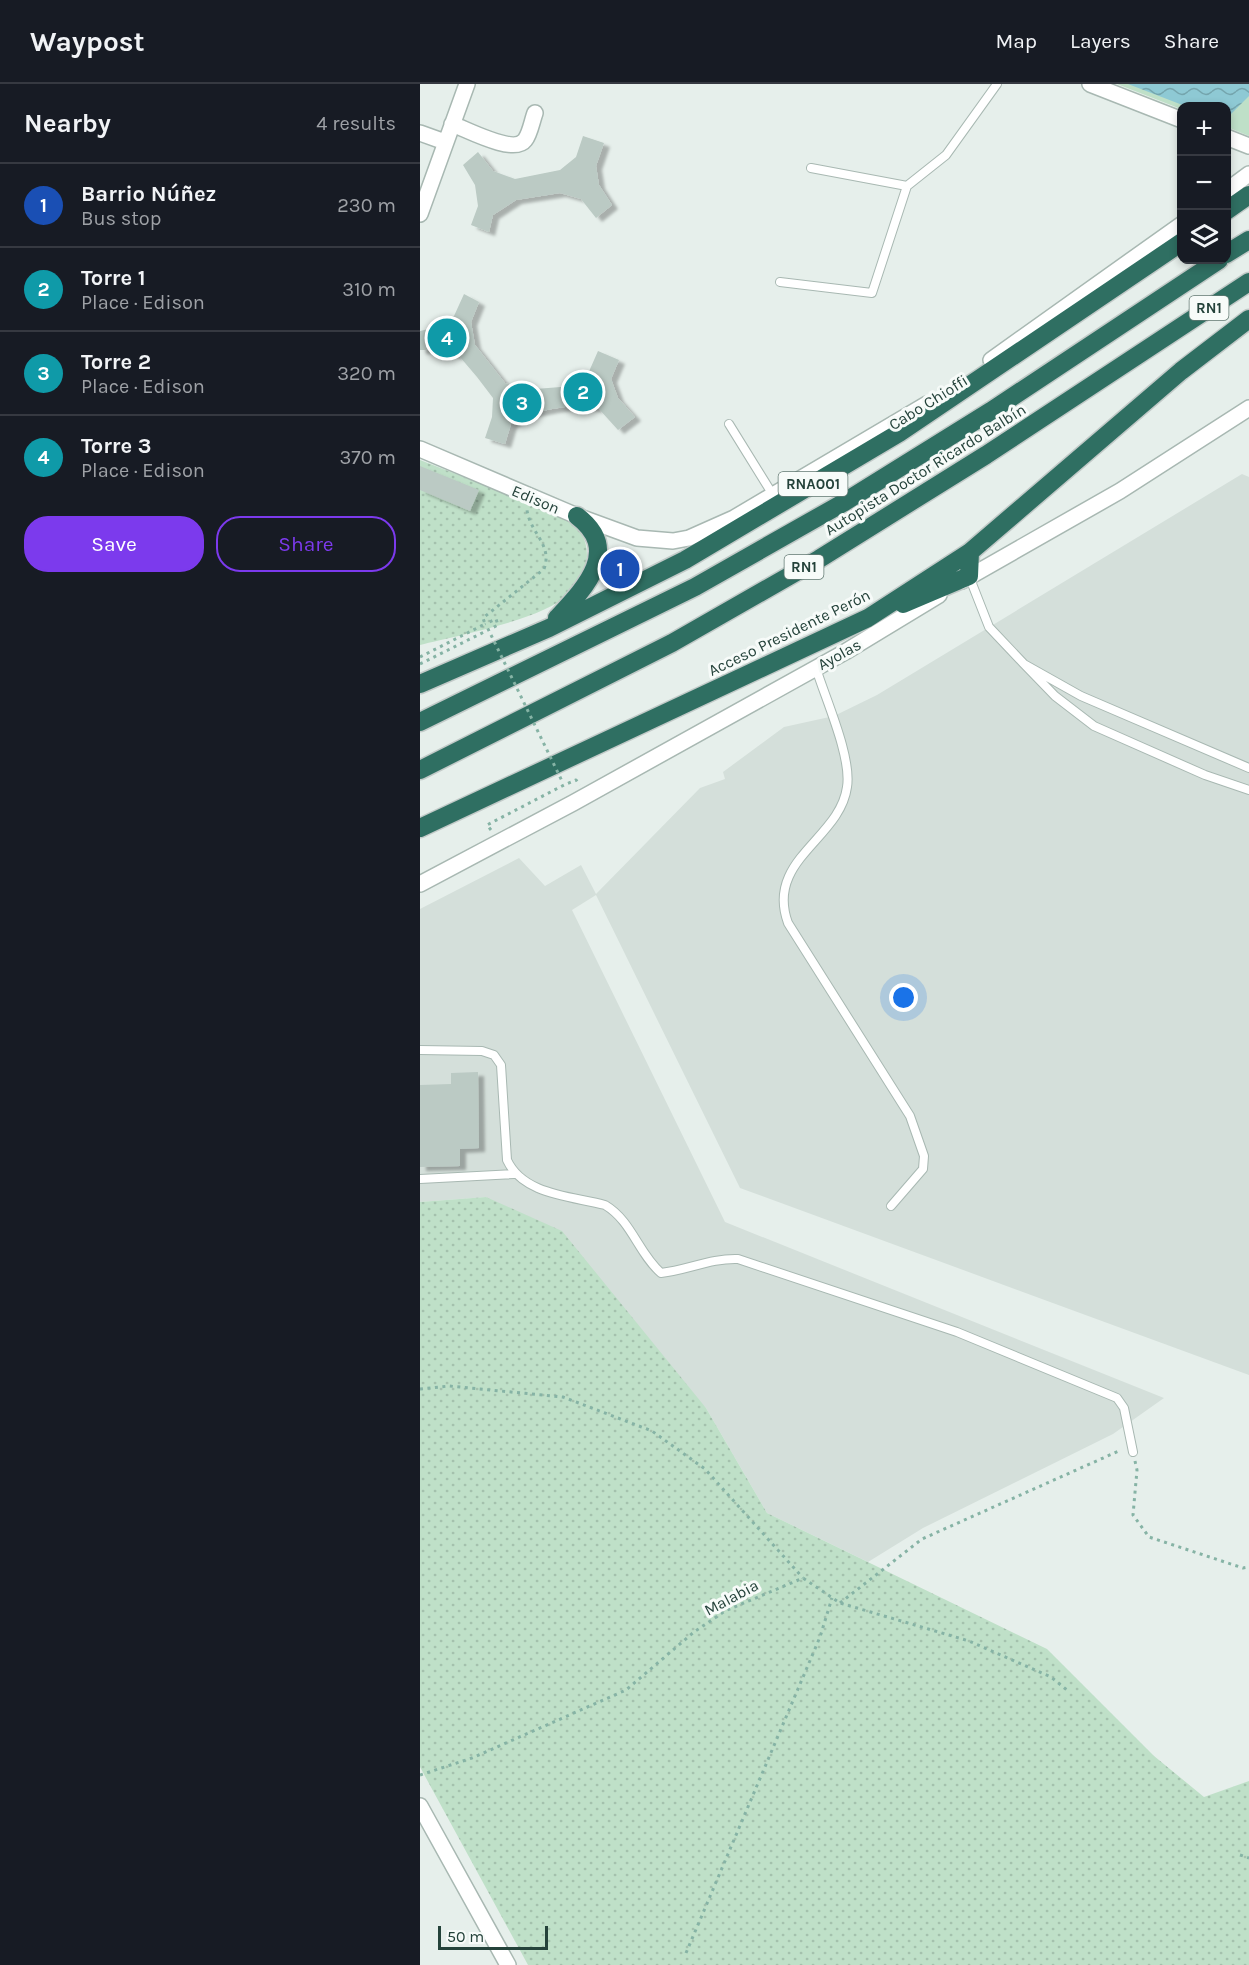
<!DOCTYPE html>
<html lang="en">
<head>
<meta charset="utf-8">
<style>
	body { margin:0; font-family:Karla,sans-serif; background:#242831; color:#f1f3f6 }
	.controls { position:absolute; right:18px; top:18px; display:grid; overflow:hidden; border-radius:12px; box-shadow:0 3px 9px #0003 }
	.controls button { width:54px; height:54px; display:grid; place-items:center; padding:0; border:0; border-bottom:2px solid #363941; background:#171b24; color:#f1f3f6; font:30px sans-serif }
	.scale { position:absolute; left:18px; bottom:15px; width:110px; box-sizing:border-box; padding-left:6px; border:3px solid #24423a; border-top:0; font-size:16px; line-height:21px; white-space:nowrap; color:#24423a; -webkit-text-stroke:4px #f7fbf9; paint-order:stroke }
	.you { position:absolute; left:484px; top:914px; width:21px; height:21px; margin:-15px; border:4px solid #fff; border-radius:50%; background:#1a73e8; box-shadow:0 0 0 9px #1a73e833 }
	.badge { display:grid; place-items:center; width:39px; height:39px; border-radius:50%; background:#7c3aed; color:#fff; font-size:20px; font-weight:700 }
	.pin { position:absolute; translate:-50% -50%; border:3px solid #fff; box-shadow:0 2px 6px #0006 }
	.list { margin:0; padding:0; list-style:none }
	h2 { display:flex; justify-content:space-between; align-items:center; height:78px; margin:0; padding:0 24px; font-size:26px }
	h2 small { font-size:20px; font-weight:400; color:#9ea1a6 }
	.list li { display:grid; grid-template-columns:39px 1fr auto; gap:18px; align-items:center; box-sizing:border-box; height:84px; padding:0 24px; border-top:2px solid #363941 }
	.list b { display:block; font-size:22px; white-space:nowrap }
	.list p { margin:0; font-size:20px; white-space:nowrap; color:#9ea1a6 }
	.list em { font-size:20px; font-style:normal; color:#9ea1a6 }
	.actions { display:flex; gap:12px; padding:18px 24px }
	.actions a { flex:1; padding:14px 0; border:2px solid #7c3aed; border-radius:24px; text-align:center; font-size:21px; color:#7c3aed }
	.actions .main { background:#7c3aed; color:#fff }
	.icon { flex:none; width:33px; height:33px; fill:none; stroke:currentColor; stroke-width:2; stroke-linecap:round; stroke-linejoin:round }
	.map { position:relative; flex:none; width:829px; height:1881px; overflow:hidden }
	header { display:flex; align-items:center; gap:36px; box-sizing:border-box; height:84px; padding:0 30px; background:#171b24; border-bottom:2px solid #363941 }
	header strong { font-size:28px }
	nav { display:flex; gap:33px; margin-inline-start:auto; font-size:21px }
	main { display:flex }
	aside { flex:1; background:#171b24 }
	.map>svg:first-child { display:block }
</style>
</head>
<body>
<header>
<strong>Waypost</strong>
<nav><a>Map</a><a>Layers</a><a>Share</a></nav>
</header>
<main>
<aside>
<h2>Nearby<small>4 results</small></h2>
<ul class="list">
<li><span class="badge" style="background:#1a4fb4">1</span><div><b>Barrio Núñez</b><p>Bus stop</p></div><em>230 m</em></li>
<li><span class="badge" style="background:#0f9aa8">2</span><div><b>Torre 1</b><p>Place · Edison</p></div><em>310 m</em></li>
<li><span class="badge" style="background:#0f9aa8">3</span><div><b>Torre 2</b><p>Place · Edison</p></div><em>320 m</em></li>
<li><span class="badge" style="background:#0f9aa8">4</span><div><b>Torre 3</b><p>Place · Edison</p></div><em>370 m</em></li>
</ul>
<div class="actions"><a class="main">Save</a><a>Share</a></div>
</aside>
<div class="map">
<svg width="829" height="1881" viewBox="0 0 829 1881">
	<defs>
		<pattern id="grass-dots" width="8" height="8" patternUnits="userSpaceOnUse" patternTransform="scale(1.5)"><rect width="8" height="8" fill="#bfe0c8"/><path d="M2 2h.1M6 6h.1" fill="none" stroke="#a4c1ad" stroke-width="1.8" stroke-linecap="round"/></pattern>
		<pattern id="water-waves" width="16" height="10" patternUnits="userSpaceOnUse" patternTransform="scale(1.5)"><rect width="16" height="10" fill="#8ec9d4"/><path d="M0 5q4-4 8 0t8 0" fill="none" stroke="#74a5ad"/></pattern>
		<filter id="shadow"><feDropShadow dx="6" dy="4" stdDeviation="1.5" flood-color="#0004"/></filter>
	</defs>
	<rect width="100%" height="100%" fill="#e6efeb"/>
	<path fill="#d4dfda" d="M 822,390 L 829,393 L 829,1291 L 320,1104 L 176,811 L 152,826 L 305,1138 L 744,1314 L 693,1350 L 503,1444 L 448,1478 L 347,1429 L 286,1324 L 66,1113 L 0,1118 L 0,825 L 99,774 L 125,802 L 161,781 L 176,810 L 280,704 L 305,695 L 303,688 L 364,643 L 414,632 L 457,611 Z"/>
	<path fill="url(#grass-dots)" d="M 0,376 L 147,433 C 160,445 167,454 167,472 C 166,484 160,500 150,509 C 123,536 39,551 0,561 Z
		M 66,1113 L 142,1147 L 286,1324 L 347,1429 L 627,1565 L 734,1672 L 784,1713 L 829,1697 L 829,1881 L 108,1881 L 0,1683 L 0,1118 Z"/>
	<path fill="#bfe0c8" d="M 697,0 L 829,0 L 829,52 L 807,43 L 806,22 L 762,22 L 761,25 Z"/>
	<path fill="url(#water-waves)" d="M 708,0 L 829,0 L 829,12 L 807,34 L 806,22 L 765,22 Z"/>
	<path fill="#bbcac4" filter="url(#shadow)" d="M 163,52 L 184,59 L 176,82 L 179,101 L 192,121 L 176,134 L 161,115 L 140,109 L 96,116 L 73,131 L 69,148 L 51,141 L 58,122 L 55,101 L 43,81 L 58,68 L 73,87 L 95,95 L 140,86 L 156,73 Z
		M 44,210 L 59,218 L 51,238 L 55,261 L 85,299 L 103,306 L 153,302 L 167,292 L 178,267 L 199,276 L 191,295 L 198,314 L 215,333 L 198,346 L 179,325 L 158,321 L 132,325 L 108,330 L 91,340 L 85,360 L 65,354 L 72,333 L 73,314 L 57,293 L 40,273 L 22,266 L 0,266 L 0,247 L 17,243 L 34,232 Z
		M 0,382 L 59,406 L 50,427 L 0,406 Z
		M 58,988 L 59,1064 L 40,1065 L 40,1082 L 0,1083 L 0,1001 L 31,1000 L 31,989 Z"/>
	<g fill="none" stroke-linecap="round" stroke-linejoin="round">
		<defs>
			<path id="service" d="M 391,84 L 487,102
				M 360,198 L 452,209 L 487,102 L 526,71 L 577,0
				M 309,340 L 353,411
				M 549,492 L 569,543 L 604,580
				M 396,584 C 405,614 432,673 427,703 C 420,755 345,776 368,839 L 490,1032 L 504,1072 L 503,1085 L 471,1122
				M 829,684 L 661,612 L 604,580 L 635,612 L 674,642 L 785,691 L 829,706
				M 0,966 L 62,967 L 74,971 L 81,981 L 87,1076 C 103,1111 151,1112 185,1121 C 212,1137 218,1169 241,1189 C 268,1186 291,1174 318,1175 L 537,1248 L 697,1314 L 704,1324 L 713,1368
				M 0,1095 L 94,1090"/>
			<path id="minor" d="M 670,0 L 762,36
				M 32,40 C 46,45 94,71 105,56 C 110,50 112,37 115,29
				M 0,49 L 25,58
				M 806,53 L 829,62
				M 806,107 L 829,90
				M 0,130 L 47,0
				M 571,276 L 762,140
				M 0,365 L 157,432 L 217,454 L 253,457 L 269,454 L 314,434 L 507,320
				M 542,497 L 700,407 L 829,324
				M 0,800 L 153,719 L 425,568 L 519,511
				M 0,1722 L 88,1881"/>
			<path id="motorway" d="M 806,127 L 829,111
				M 806,170 L 829,156
				M 483,520 L 549,492 L 550,468
				M 137,534 C 165,504 202,466 157,432
				M 0,600 L 129,544 L 265,476 L 479,349 L 762,158
				M 0,638 L 275,503 L 423,419 L 571,327 L 799,176
				M 0,686 L 252,559 L 399,475 L 566,371 L 829,198
				M 0,744 L 448,534 L 550,468 L 761,287 L 829,235"/>
		</defs>
		<use href="#service" stroke="#a8b8b2" stroke-width="10"/>
		<use href="#minor" stroke="#a8b8b2" stroke-width="18"/>
		<use href="#motorway" stroke="#c2cac8" stroke-width="21"/>
		<path stroke="#86b3a5" stroke-width="3" stroke-dasharray="3 4.5" stroke-linecap="butt" d="M 0,573 L 65,540 L 63,534 L 124,485 C 133,461 110,449 107,426
			M 0,580 L 78,541 L 76,535 L 65,540
			M 71,746 L 67,741 L 144,701 L 156,696 L 160,701
			M 0,1305 L 29,1302 L 143,1313 L 232,1347 L 285,1385 L 383,1494
			M 715,1377 L 717,1386 L 713,1431 L 729,1453 L 823,1484 L 829,1483
			M 420,1519 L 502,1455 L 701,1366
			M 0,1691 L 52,1674 L 206,1606 L 274,1548 L 305,1527 L 383,1494 L 420,1519 L 549,1557 L 631,1593 L 647,1606
			M 820,1771 L 829,1774
			M 266,1869 L 400,1553 L 412,1514"/>
		<use href="#service" stroke="#fff" stroke-width="8"/>
		<use href="#minor" stroke="#fff" stroke-width="15"/>
		<use href="#motorway" stroke="#2f6f62" stroke-width="18"/>
		<path stroke="#86b3a5" stroke-width="3" stroke-dasharray="3 4.5" stroke-linecap="butt" d="M 71,551 L 142,697"/>
	</g>
	<g text-anchor="middle" stroke-width="6" stroke-linejoin="round" paint-order="stroke">
		<g fill="#f7fbf9" stroke="#637a73" stroke-width="1.5">
			<rect x="769.5" y="212" width="39" height="24" rx="4.5"/>
			<rect x="358.5" y="388" width="69" height="24" rx="4.5"/>
			<rect x="364.5" y="471" width="39" height="24" rx="4.5"/>
		</g>
		<g font-size="15" font-weight="bold" fill="#24423a">
			<text x="789" y="229">RN1</text>
			<text x="393" y="405">RNA001</text>
			<text x="384" y="488">RN1</text>
		</g>
		<g font-size="16" fill="#24423a" stroke="#f7fbf9">
			<text transform="translate(508 318) rotate(-32)" y="6">Cabo Chioffi</text>
			<text transform="translate(505 385) rotate(-32)" y="6">Autopista Doctor Ricardo Balbín</text>
			<text transform="translate(116 415) rotate(23)" y="6">Edison</text>
			<text transform="translate(369 548) rotate(-26)" y="6">Acceso Presidente Perón</text>
			<text transform="translate(419 570) rotate(-29)" y="6">Ayolas</text>
			<text transform="translate(311 1513) rotate(-28)" y="6">Malabia</text>
		</g>
	</g>
</svg>
<div class="controls">
<button>+</button>
<button>−</button>
<button><svg class="icon" aria-label="layers" viewBox="0 0 24 24"><path d="M12 4l9 5-9 5-9-5zM3 14l9 5 9-5"/></svg></button>
</div>
<div class="scale">50 m</div>
<div class="you"></div>
<div class="pin badge" style="left:200px;top:485px;background:#1a4fb4">1</div>
<div class="pin badge" style="left:163px;top:308px;background:#0f9aa8">2</div>
<div class="pin badge" style="left:102px;top:319px;background:#0f9aa8">3</div>
<div class="pin badge" style="left:27px;top:254px;background:#0f9aa8">4</div>
</div>
</main>
</body>
</html>
